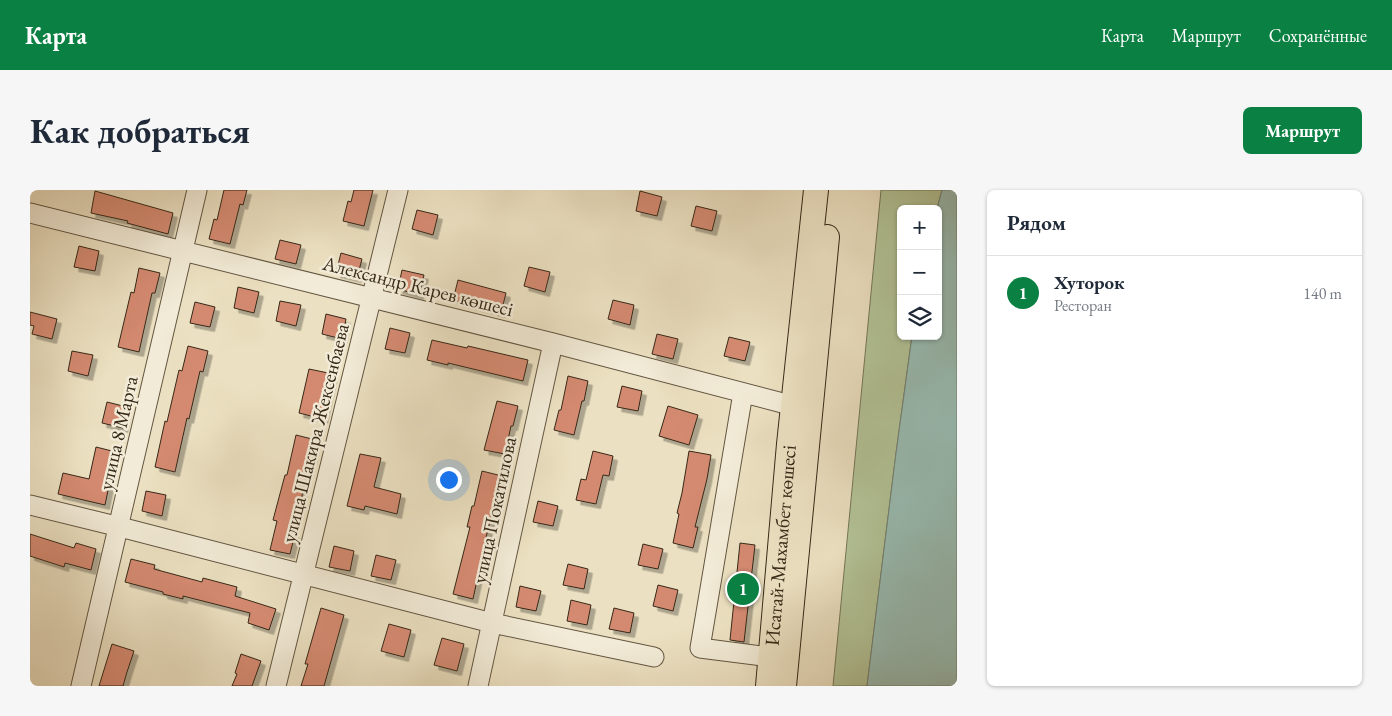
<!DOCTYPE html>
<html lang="ru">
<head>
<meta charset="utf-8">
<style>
	body { margin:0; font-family:"EB Garamond",serif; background:#f6f6f7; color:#1f2937 }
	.controls { position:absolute; right:15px; top:15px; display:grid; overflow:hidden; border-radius:8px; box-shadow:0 1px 4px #0004 }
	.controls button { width:45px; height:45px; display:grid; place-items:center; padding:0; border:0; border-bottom:1px solid #e0e1e3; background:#fff; color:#1f2937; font:25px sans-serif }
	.you { position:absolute; left:418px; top:289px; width:18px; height:18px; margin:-12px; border:4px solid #fff; border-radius:50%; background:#1a73e8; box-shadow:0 0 0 8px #1a73e833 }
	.badge { display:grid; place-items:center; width:32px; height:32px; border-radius:50%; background:#0b8043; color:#fff; font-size:16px; font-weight:700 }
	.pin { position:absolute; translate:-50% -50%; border:2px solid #fff; box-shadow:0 1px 5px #0006 }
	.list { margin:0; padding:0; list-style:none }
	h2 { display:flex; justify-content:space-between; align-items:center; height:65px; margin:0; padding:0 20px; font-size:21px }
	h2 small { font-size:16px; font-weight:400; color:#747a83 }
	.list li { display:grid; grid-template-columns:32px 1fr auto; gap:15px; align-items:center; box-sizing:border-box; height:75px; padding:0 20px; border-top:1px solid #e0e1e3 }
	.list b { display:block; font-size:19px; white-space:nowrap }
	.list p { margin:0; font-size:16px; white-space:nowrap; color:#747a83 }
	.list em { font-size:16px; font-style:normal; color:#747a83 }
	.icon { flex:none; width:28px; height:28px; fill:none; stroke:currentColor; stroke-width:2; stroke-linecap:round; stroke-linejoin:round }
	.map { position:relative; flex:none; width:927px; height:496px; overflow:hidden; border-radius:8px }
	header { display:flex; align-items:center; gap:30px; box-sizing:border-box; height:70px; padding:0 25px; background:#0b8043; color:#fff }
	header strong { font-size:24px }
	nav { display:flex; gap:28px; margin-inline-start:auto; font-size:18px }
	.intro { display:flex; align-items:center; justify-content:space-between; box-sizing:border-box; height:120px; padding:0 30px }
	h1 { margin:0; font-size:35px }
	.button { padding:12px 22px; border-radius:8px; background:#0b8043; color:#fff; font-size:18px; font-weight:700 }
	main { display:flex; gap:30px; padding:0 30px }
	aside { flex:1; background:#fff; border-radius:8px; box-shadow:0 1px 4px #0004 }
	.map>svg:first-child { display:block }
</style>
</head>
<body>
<header>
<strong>Карта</strong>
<nav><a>Карта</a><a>Маршрут</a><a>Сохранённые</a></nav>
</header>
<div class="intro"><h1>Как добраться</h1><a class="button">Маршрут</a></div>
<main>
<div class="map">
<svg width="927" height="496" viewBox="0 0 927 496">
	<defs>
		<filter id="shadow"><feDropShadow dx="4.5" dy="4.5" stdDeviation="0" flood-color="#0004"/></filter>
	</defs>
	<rect width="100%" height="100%" fill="#ebe0c1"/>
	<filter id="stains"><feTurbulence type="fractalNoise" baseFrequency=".004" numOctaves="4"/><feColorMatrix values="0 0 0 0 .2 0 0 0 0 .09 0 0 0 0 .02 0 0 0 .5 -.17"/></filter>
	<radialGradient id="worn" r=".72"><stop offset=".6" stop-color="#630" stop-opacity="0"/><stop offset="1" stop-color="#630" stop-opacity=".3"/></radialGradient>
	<path fill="#b2c397" stroke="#747657" d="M 851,0 L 912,0 L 907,19 L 871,19 L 871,146 L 882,146 L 866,263 L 837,496 L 803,496 Z"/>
	<path fill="#98bdb4" stroke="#718175" d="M 912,0 L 927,0 L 927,496 L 837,496 L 866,263 L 882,146 L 908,146 L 908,19 L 907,19 Z"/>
	<path fill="#d48a71" stroke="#362817" filter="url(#shadow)" d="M 194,0 L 217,0 L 213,15 L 210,14 L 200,54 L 179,49 L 184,29 L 187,30 Z
		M 324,0 L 343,0 L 334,36 L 313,31 L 318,11 L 321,12 Z
		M 65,1 L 143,23 L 138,44 L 97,33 L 98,31 L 61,23 Z
		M 610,1 L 632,7 L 627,26 L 606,21 Z
		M 666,16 L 687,21 L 682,41 L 661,36 Z
		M 387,20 L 408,25 L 403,45 L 382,39 Z
		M 250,50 L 271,55 L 266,74 L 245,69 Z
		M 49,56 L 69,61 L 65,81 L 44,77 Z
		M 311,63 L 332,69 L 327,88 L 306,83 Z
		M 499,77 L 520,82 L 515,102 L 494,96 Z
		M 109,78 L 130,83 L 125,103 L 122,103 L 109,162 L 88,157 L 101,102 L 104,103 Z
		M 372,80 L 394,85 L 389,105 L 368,99 Z
		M 428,90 L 476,103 L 471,123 L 423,110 Z
		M 208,97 L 229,102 L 224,123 L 204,118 Z
		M 583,110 L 604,115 L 600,135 L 578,129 Z
		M 250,111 L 271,115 L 266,136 L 246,131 Z
		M 165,112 L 185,117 L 180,137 L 160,133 Z
		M 0,122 L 27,129 L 22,149 L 2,144 L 4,136 L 0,135 Z
		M 296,124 L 316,129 L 312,149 L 292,144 Z
		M 360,138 L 380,143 L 375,163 L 355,159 Z
		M 627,144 L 648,149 L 643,169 L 622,164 Z
		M 699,147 L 720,152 L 715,171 L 694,166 Z
		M 402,150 L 437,158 L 438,156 L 498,170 L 493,191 L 418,173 L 418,175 L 397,170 Z
		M 158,156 L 178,161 L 173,182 L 170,181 L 159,229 L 157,228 L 145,282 L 125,277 L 135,231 L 137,232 L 149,180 L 152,181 Z
		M 42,161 L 63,165 L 58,186 L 38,181 Z
		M 279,179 L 303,184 L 293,229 L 269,223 Z
		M 538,186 L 558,191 L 554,211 L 552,211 L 544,245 L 524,240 L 529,220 L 531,220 Z
		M 592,196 L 612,201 L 608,221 L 587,217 Z
		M 467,211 L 488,216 L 483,236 L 481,236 L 475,264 L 454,260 Z
		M 77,212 L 97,217 L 93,238 L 72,233 Z
		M 638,216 L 668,225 L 659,255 L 629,246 Z
		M 266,245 L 286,250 L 282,270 L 280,270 L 271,310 L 269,310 L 261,343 L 265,344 L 260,364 L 240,360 L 247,331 L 243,330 L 255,285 L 257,285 Z
		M 66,257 L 86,262 L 75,315 L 28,304 L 33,283 L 59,289 Z
		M 563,261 L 583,266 L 579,286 L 573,285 L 566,314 L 546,310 L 551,289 L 556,290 Z
		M 659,261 L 681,265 L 677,289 L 665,337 L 668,337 L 663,358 L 643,353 L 649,324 L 647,323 L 652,303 Z
		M 330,264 L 351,268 L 344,297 L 371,304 L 367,324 L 335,316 L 334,320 L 317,316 Z
		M 452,281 L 472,286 L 468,307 L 466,306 L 455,352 L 458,352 L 453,373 L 451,372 L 443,409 L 423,404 L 440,337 L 437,337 L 442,316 L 444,316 Z
		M 116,301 L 136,305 L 132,326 L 112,321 Z
		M 508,311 L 528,316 L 523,336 L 503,332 Z
		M 0,344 L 44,358 L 46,353 L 66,359 L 61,380 L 35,373 L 34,377 L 0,366 Z
		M 710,353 L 725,355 L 714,452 L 700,450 Z
		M 613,354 L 633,359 L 628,379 L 608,375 Z
		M 304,356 L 324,361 L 320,381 L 299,377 Z
		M 346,365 L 366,370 L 361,390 L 341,386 Z
		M 101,369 L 125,375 L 124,379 L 172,392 L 173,388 L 207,397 L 205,406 L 246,419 L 239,440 L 218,433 L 220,423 L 153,406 L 153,409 L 133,404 L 133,402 L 95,392 Z
		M 538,374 L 558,379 L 554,399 L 533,395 Z
		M 628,395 L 648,400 L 643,421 L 623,416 Z
		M 490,396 L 511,401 L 506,421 L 486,417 Z
		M 541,410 L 561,415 L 557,435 L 537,431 Z
		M 291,418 L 314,425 L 294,496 L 271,496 L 278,474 L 275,474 Z
		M 584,418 L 604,423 L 600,443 L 579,439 Z
		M 359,434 L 381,440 L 374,467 L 351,461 Z
		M 412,448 L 434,454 L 427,481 L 404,475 Z
		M 82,454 L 104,461 L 97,482 L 93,496 L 69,496 Z
		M 211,464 L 231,471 L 222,496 L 202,496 L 207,484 L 205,483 Z"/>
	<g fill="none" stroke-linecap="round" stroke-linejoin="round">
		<defs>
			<path id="minor" d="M 0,23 L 523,153 L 764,216
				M 713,203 L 670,458 L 740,467
				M 0,315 L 90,337 L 462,433 L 624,467
				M 51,496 L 167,0
				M 246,496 L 368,0
				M 448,496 L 523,153"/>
			<g id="major">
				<path id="s1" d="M 738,496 L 759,254 L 786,0"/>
				<path d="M 754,496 L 797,47"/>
			</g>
		</defs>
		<use href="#minor" stroke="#635642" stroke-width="21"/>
		<use href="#major" stroke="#362817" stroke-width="26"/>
		<use href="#minor" stroke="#f2ebd7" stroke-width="19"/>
		<use href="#major" stroke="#ebe0c1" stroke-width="24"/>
	</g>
	<g text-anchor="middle" stroke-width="5" stroke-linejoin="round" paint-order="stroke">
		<g font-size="20" fill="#362817" stroke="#f2ebd7">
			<text transform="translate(388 96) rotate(14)" y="7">Александр Карев көшесі</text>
			<text transform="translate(88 243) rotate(-77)" y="7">улица 8 Марта</text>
			<text transform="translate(285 243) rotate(-76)" y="7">улица Шакира Жексенбаева</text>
			<text transform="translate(464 320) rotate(-78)" y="7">улица Покатилова</text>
			<text dy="7" stroke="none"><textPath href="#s1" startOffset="141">Исатай-Махамбет көшесі</textPath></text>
		</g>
	</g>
	<rect width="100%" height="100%" filter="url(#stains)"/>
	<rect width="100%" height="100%" fill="url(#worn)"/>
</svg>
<div class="controls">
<button>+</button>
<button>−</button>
<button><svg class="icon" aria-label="layers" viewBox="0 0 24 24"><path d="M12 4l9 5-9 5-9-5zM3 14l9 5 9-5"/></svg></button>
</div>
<div class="you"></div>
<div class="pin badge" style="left:713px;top:399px">1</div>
</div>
<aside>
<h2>Рядом<small></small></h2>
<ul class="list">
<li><span class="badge">1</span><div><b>Хуторок</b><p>Ресторан</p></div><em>140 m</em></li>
</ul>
</aside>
</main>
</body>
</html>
